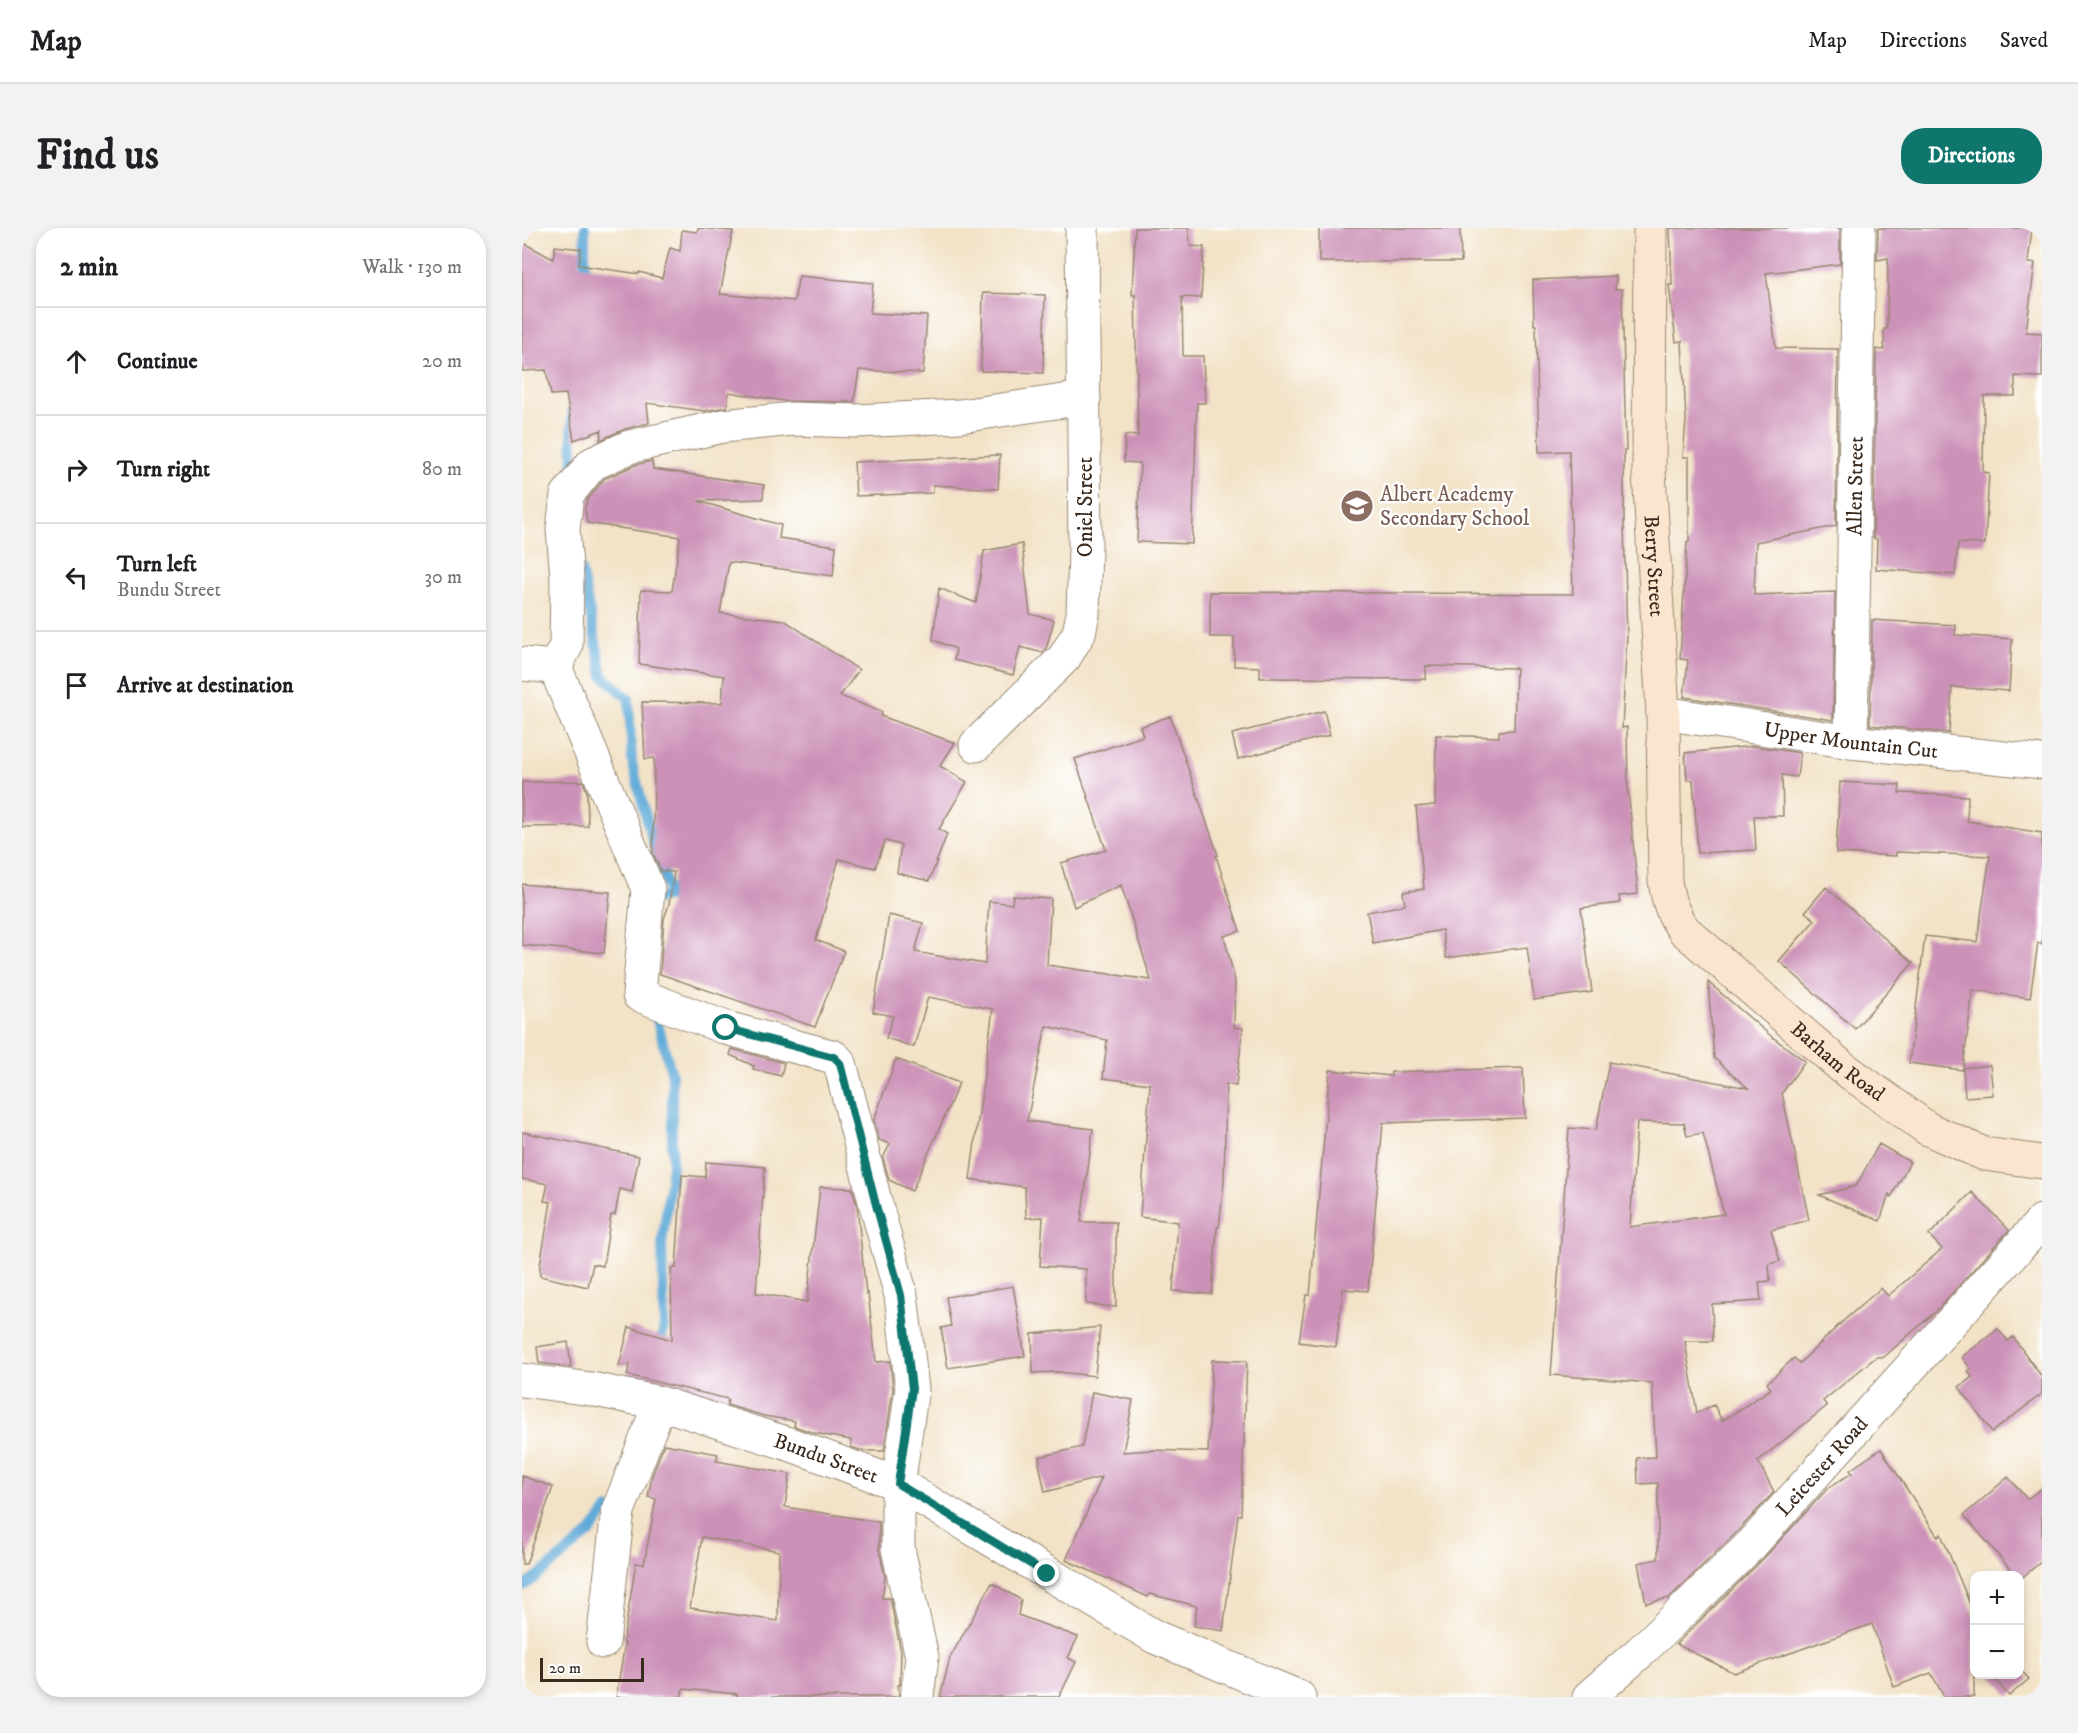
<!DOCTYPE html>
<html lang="en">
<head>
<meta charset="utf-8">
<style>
	body { margin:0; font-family:"IM FELL DW Pica",serif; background:#f2f2f2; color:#202124 }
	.controls { position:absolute; right:18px; bottom:18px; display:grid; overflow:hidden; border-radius:12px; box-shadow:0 3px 9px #0003 }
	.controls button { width:54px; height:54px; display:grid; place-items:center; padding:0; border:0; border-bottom:2px solid #e0e0e0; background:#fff; color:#202124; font:30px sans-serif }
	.scale { position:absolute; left:18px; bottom:15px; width:104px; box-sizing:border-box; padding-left:6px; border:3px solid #3b2a1e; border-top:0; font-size:16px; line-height:21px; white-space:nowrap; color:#3b2a1e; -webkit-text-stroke:4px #fff; paint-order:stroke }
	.stop { position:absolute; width:18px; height:18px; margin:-14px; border:4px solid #0f766e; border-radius:50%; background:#fff }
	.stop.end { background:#0f766e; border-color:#fff; box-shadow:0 2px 6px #0008 }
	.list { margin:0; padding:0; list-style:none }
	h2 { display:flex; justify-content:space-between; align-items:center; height:78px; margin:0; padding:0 24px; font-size:26px }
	h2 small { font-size:20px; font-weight:400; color:#757577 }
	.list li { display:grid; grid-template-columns:39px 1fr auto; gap:18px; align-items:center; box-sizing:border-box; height:108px; padding:0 24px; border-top:2px solid #e0e0e0 }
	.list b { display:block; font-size:22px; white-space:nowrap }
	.list p { margin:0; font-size:20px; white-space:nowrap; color:#757577 }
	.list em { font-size:20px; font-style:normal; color:#757577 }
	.icon { flex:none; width:33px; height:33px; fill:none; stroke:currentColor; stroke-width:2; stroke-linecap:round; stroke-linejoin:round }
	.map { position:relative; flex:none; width:1520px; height:1469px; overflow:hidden; border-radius:24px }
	header { display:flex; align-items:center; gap:36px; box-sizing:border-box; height:84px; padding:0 30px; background:#fff; border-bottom:2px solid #e0e0e0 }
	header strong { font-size:28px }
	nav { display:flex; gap:33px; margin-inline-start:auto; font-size:21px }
	.intro { display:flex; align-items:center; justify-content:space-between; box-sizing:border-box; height:144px; padding:0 36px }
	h1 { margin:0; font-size:42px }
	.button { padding:15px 27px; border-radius:24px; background:#0f766e; color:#fff; font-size:21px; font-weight:700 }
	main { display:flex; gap:36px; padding:0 36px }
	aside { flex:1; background:#fff; border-radius:24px; box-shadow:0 3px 9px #0003 }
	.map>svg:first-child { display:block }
</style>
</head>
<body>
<header>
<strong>Map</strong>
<nav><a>Map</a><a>Directions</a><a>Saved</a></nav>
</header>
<div class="intro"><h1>Find us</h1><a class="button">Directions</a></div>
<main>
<aside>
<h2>2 min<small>Walk · 130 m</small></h2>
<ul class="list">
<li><svg class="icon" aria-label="ahead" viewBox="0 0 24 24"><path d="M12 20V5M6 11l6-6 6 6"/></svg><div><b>Continue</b></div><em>20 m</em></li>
<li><svg class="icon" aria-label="right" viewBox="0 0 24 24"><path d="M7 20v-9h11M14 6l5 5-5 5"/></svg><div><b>Turn right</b></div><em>80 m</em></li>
<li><svg class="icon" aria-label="left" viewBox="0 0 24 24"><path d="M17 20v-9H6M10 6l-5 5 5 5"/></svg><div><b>Turn left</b><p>Bundu Street</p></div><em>30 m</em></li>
<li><svg class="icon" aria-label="arrive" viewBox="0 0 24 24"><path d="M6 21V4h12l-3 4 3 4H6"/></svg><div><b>Arrive at destination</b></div></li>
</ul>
</aside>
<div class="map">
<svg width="1520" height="1469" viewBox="0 0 1520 1469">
	<rect width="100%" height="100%" fill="#fff"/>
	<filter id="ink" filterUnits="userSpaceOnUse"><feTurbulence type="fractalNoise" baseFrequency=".0167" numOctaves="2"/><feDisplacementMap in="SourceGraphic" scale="12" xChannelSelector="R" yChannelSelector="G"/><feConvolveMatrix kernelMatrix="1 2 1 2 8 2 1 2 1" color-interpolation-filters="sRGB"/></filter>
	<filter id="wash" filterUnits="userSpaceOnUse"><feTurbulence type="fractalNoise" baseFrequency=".008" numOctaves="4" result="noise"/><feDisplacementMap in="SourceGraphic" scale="24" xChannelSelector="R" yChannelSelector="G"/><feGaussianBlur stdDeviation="1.35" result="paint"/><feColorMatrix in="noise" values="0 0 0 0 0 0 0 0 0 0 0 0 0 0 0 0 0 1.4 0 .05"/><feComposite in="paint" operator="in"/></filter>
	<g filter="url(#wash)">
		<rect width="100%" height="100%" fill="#f2e2c6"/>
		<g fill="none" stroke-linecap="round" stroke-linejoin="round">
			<path stroke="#60abd8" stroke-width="10" d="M 63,52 L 63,0
				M 50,183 L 51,245
				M 59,342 L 81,448 L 107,471 L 110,534 L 128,605 L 148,668 L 129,672
				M 131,778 L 150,847 L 150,937 L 140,1016 L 142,1097 L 138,1122
				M 0,1359 L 11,1352 L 68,1305 L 86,1281"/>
		</g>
		<g id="blocks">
			<path fill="#cc91b7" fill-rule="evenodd" d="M 176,0 L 211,3 L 198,66 L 272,73 L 277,48 L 351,55 L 348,85 L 405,88 L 401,145 L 337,142 L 332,174 L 262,173 L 207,164 L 205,179 L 183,183 L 125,175 L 127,195 L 103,201 L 78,212 L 80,202 L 52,212 L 44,166 L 29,167 L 24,142 L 0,143 L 0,14 L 31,31 L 33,18 L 59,21 L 57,37 L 117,46 L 117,44 L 140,50 L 148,20 L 158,23 L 160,2 L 175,4 Z
				M 613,0 L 667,0 L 668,18 L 682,19 L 679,70 L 660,69 L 661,128 L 681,128 L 683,175 L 675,175 L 670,316 L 615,314 L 618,235 L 602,234 L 603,207 L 616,208 L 613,67 L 610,67 Z
				M 797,0 L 938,0 L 939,34 L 797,34 Z
				M 1148,0 L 1318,0 L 1318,36 L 1244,45 L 1254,120 L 1316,121 L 1314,298 L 1234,314 L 1232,367 L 1313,364 L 1311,492 L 1162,469 L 1166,432 L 1158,431 L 1165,314 L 1167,314 L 1167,229 L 1161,229 L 1164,192 L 1160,113 L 1154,114 L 1147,57 L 1150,57 Z
				M 1356,0 L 1510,0 L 1506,35 L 1513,35 L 1504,104 L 1520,105 L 1520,149 L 1493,148 L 1493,168 L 1462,168 L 1461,244 L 1467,245 L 1463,316 L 1436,315 L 1433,347 L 1354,341 L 1355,311 L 1351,310 L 1354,121 L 1362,122 L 1362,101 L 1365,101 L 1366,30 L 1355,32 Z
				M 1094,48 L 1093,61 L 1100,61 L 1104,222 L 1102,222 L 1102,296 L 1105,409 L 1100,500 L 1105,499 L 1106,561 L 1116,666 L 1097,668 L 1098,675 L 1059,680 L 1070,764 L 1012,772 L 1005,719 L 924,730 L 920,702 L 851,715 L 845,684 L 883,677 L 881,664 L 902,661 L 894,579 L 913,577 L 914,507 L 977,509 L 977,503 L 992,502 L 994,440 L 904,438 L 904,451 L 738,450 L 738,439 L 712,438 L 712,409 L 688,409 L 688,364 L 1051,366 L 1047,223 L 1017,224 L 1014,97 L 1012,97 L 1011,52 Z
				M 461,65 L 523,67 L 521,145 L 459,143 Z
				M 478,227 L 476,261 L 411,257 L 411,265 L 334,268 L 332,234 Z
				M 130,233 L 131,241 L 242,257 L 241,271 L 176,273 L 259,297 L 257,310 L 314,318 L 311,348 L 207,334 L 198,385 L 262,392 L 337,442 L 318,468 L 360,484 L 359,488 L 433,515 L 418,538 L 445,554 L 417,601 L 425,606 L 407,653 L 375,645 L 379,617 L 363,613 L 353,640 L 317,631 L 294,712 L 322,723 L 293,799 L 138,746 L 142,691 L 147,676 L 152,644 L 139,643 L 131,625 L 132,530 L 123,531 L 120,474 L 200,475 L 202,448 L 117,436 L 119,362 L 150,363 L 158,309 L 65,295 L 63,281 L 65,272 L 82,251 L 113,237 Z
				M 500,316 L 508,386 L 532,392 L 524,421 L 521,425 L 498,419 L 491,447 L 432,432 L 434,421 L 411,412 L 417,360 L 454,375 L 462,323 Z
				M 1350,392 L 1434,397 L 1433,407 L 1490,411 L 1487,463 L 1430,459 L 1427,505 L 1348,497 Z
				M 802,483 L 808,507 L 716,531 L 710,506 Z
				M 648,488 L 696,627 L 694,628 L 718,703 L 702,708 L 713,753 L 712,799 L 721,800 L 714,858 L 704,856 L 702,954 L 697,999 L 695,999 L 690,1066 L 651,1063 L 656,994 L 618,989 L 628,856 L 581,850 L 585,812 L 524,798 L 505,893 L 571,901 L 559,994 L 594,994 L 594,1079 L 564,1076 L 564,1041 L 518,1038 L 521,989 L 504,990 L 503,959 L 448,951 L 471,781 L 406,769 L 392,819 L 364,810 L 371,788 L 351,784 L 367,687 L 401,695 L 393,724 L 463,736 L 467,673 L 490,676 L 491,668 L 529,671 L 525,737 L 629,752 L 599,657 L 552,679 L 539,635 L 584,622 L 553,531 L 621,508 L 618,499 Z
				M 1232,518 L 1278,525 L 1275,549 L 1260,547 L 1261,588 L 1232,588 L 1234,622 L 1176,625 L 1171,552 L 1165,552 L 1163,525 Z
				M 61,553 L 65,564 L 66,598 L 0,599 L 0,554 Z
				M 1318,554 L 1378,557 L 1377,565 L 1446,568 L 1445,593 L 1520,605 L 1520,716 L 1516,715 L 1508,770 L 1451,762 L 1441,840 L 1468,837 L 1471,867 L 1443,869 L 1441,841 L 1440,842 L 1387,835 L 1403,708 L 1455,714 L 1468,628 L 1374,624 L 1374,628 L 1314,625 Z
				M 0,656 L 88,664 L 82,725 L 0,717 Z
				M 1304,659 L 1391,735 L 1333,801 L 1257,733 L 1293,692 L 1283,684 Z
				M 1186,754 L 1249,808 L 1283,833 L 1260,865 L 1287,992 L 1249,1002 L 1258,1033 L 1247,1036 L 1248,1053 L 1237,1054 L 1239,1073 L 1190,1076 L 1191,1113 L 1163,1113 L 1175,1185 L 1192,1177 L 1200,1193 L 1249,1161 L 1245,1155 L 1272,1130 L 1278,1135 L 1320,1094 L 1359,1060 L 1366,1068 L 1420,1021 L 1407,1007 L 1450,964 L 1487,1002 L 1414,1083 L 1362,1129 L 1354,1129 L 1301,1173 L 1305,1178 L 1236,1233 L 1252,1264 L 1216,1303 L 1147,1370 L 1124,1375 L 1116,1335 L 1136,1331 L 1136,1255 L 1116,1256 L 1115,1230 L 1134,1229 L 1130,1155 L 1029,1147 L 1047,900 L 1074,902 L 1087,834 L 1226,860 L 1192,830 ZM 1115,894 L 1162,895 L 1165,908 L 1181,905 L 1202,986 L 1108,999 Z
				M 210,821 L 262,835 L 259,848 L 231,841 L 232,838 L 208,827 Z
				M 374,831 L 437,855 L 390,963 L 367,952 L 361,930 L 368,916 L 357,912 L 352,892 Z
				M 1001,840 L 1003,890 L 861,895 L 846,1063 L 821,1061 L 814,1119 L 777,1114 L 784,1067 L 788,1067 L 808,842 L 869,848 L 869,844 Z
				M 0,904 L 117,928 L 110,964 L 98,961 L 93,987 L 89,987 L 81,1038 L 71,1036 L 66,1059 L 18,1048 L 18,1037 L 29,974 L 22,973 L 26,956 L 0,951 Z
				M 1357,916 L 1388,934 L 1369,969 L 1367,966 L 1358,993 L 1297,967 L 1334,958 Z
				M 184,934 L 243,939 L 234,1065 L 285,1074 L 298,959 L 330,960 L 335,977 L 344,1066 L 346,1065 L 354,1134 L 368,1133 L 371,1161 L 362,1223 L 341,1223 L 329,1219 L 329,1212 L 292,1205 L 272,1198 L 273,1193 L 242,1188 L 205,1177 L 206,1171 L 105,1147 L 108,1136 L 97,1138 L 107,1099 L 150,1112 L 149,1040 L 154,1040 L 160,947 L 183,949 Z
				M 491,1058 L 503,1128 L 426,1140 L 419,1100 L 429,1098 L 424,1069 Z
				M 578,1099 L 573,1148 L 536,1144 L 511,1145 L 510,1106 Z
				M 1476,1101 L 1486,1113 L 1491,1109 L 1520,1149 L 1520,1166 L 1470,1204 L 1437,1159 L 1450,1149 L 1446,1143 L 1449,1141 L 1440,1129 Z
				M 46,1114 L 49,1139 L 17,1135 L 15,1119 Z
				M 690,1132 L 725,1133 L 719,1287 L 716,1287 L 701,1403 L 672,1398 L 675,1378 L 627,1366 L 626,1369 L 544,1332 L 580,1249 L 523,1264 L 517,1235 L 518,1234 L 517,1229 L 560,1219 L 570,1164 L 611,1172 L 601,1224 L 630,1222 L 686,1224 Z
				M 142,1216 L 196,1226 L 194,1233 L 268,1246 L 263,1279 L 357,1294 L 357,1321 L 363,1349 L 360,1370 L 368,1370 L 379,1423 L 378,1455 L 378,1457 L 376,1457 L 377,1469 L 215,1469 L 215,1466 L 161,1461 L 159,1469 L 94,1469 L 103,1415 L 101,1414 L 114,1335 L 122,1336 L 134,1271 L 126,1269 L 130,1248 ZM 180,1309 L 257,1323 L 256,1393 L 168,1380 Z
				M 1359,1221 L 1416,1309 L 1419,1306 L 1452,1386 L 1452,1469 L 1422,1469 L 1409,1445 L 1372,1459 L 1350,1396 L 1212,1445 L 1154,1416 L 1243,1329 L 1306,1260 L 1330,1245 L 1328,1242 Z
				M 0,1248 L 31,1259 L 4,1336 L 0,1336 Z
				M 1486,1249 L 1505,1271 L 1520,1260 L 1520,1333 L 1497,1352 L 1497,1347 L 1493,1347 L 1442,1287 Z
				M 470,1355 L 499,1372 L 496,1387 L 556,1409 L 546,1430 L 554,1434 L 537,1469 L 418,1469 L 428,1430 Z
				M 1497,1440 L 1507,1451 L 1487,1468 L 1469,1446 L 1497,1446 Z"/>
		</g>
	</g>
	<g filter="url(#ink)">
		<use href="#blocks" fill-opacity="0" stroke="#968672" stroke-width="1.5"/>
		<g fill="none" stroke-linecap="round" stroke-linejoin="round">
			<defs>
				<g id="street">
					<path d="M 0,436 L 33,439"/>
					<path d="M 33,439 L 126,661 L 117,767 L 204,800 L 312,829 L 318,835 L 354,977 L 379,1067 L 390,1161 L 376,1256 L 376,1321 L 400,1429 L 395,1469"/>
					<path d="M 33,439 L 44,418 L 45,350 L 41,301 L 45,267 L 70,236 L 107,219 L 201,198 L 271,191 L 335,193 L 438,188 L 562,170"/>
					<path id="s1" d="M 1141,485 L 1329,514 L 1520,534"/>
					<path id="s2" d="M 1329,514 L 1337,0"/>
					<path d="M 454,517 L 542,430 L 557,405 L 561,386 L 563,322 L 560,0"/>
					<path id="s3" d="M 0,1152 L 69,1161 L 138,1175 L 270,1217 L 376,1256 L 633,1409 L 777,1469"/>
					<path d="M 81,1414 L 96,1283 L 138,1175"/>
					<path id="s4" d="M 1067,1469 L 1117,1425 L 1230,1316 L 1520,993"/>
				</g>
				<g id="secondary">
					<path id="s5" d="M 1128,0 L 1127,243 L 1141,485 L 1143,653 C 1146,672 1150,686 1162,702 L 1320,839 L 1406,901 L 1462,926 L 1520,934"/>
				</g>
			</defs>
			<use href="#street" stroke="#968672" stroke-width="35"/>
			<use href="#secondary" stroke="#968672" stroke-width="35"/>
			<use href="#street" stroke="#fff" stroke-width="33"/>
			<use href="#secondary" stroke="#fce5cf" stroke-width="33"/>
		</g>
	</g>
	<g fill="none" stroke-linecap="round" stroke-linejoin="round" filter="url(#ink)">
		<path stroke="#0f766e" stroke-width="8" d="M 204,800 L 312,829 L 318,835 L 354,977 L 379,1067 L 390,1161 L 376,1256 L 525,1346"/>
	</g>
	<defs>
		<symbol id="school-disc" viewBox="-11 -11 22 22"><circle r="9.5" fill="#8d6e63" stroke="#fff"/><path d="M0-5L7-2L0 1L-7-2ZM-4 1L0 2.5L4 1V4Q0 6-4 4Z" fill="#fff"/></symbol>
	</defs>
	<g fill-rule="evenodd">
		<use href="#school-disc" x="816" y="259" width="38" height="38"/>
	</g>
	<g text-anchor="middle" stroke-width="4.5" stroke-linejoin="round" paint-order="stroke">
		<g font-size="21" fill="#3b2a1e" stroke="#fff">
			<text dy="7" stroke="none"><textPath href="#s2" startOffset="256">Allen Street</textPath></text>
			<text transform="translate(563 279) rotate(-90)" y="7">Oniel Street</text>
			<text dy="7" stroke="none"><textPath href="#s5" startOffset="338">Berry Street</textPath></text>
			<text dy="7" stroke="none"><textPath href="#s1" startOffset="190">Upper Mountain Cut</textPath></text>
			<text dy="7" stroke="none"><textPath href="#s5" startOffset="909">Barham Road</textPath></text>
			<text dy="7" stroke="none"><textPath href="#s3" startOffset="315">Bundu Street</textPath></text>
			<text dy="7" stroke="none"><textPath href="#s4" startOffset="328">Leicester Road</textPath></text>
		</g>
		<g font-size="21" fill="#785e54" stroke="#fff" text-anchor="start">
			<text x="858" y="273">Albert Academy<tspan x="858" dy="24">Secondary School</tspan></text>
		</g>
	</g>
</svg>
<div class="controls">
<button>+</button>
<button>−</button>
</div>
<div class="scale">20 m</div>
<div class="stop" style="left:204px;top:800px"></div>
<div class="stop end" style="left:525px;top:1346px"></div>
</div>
</main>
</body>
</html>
